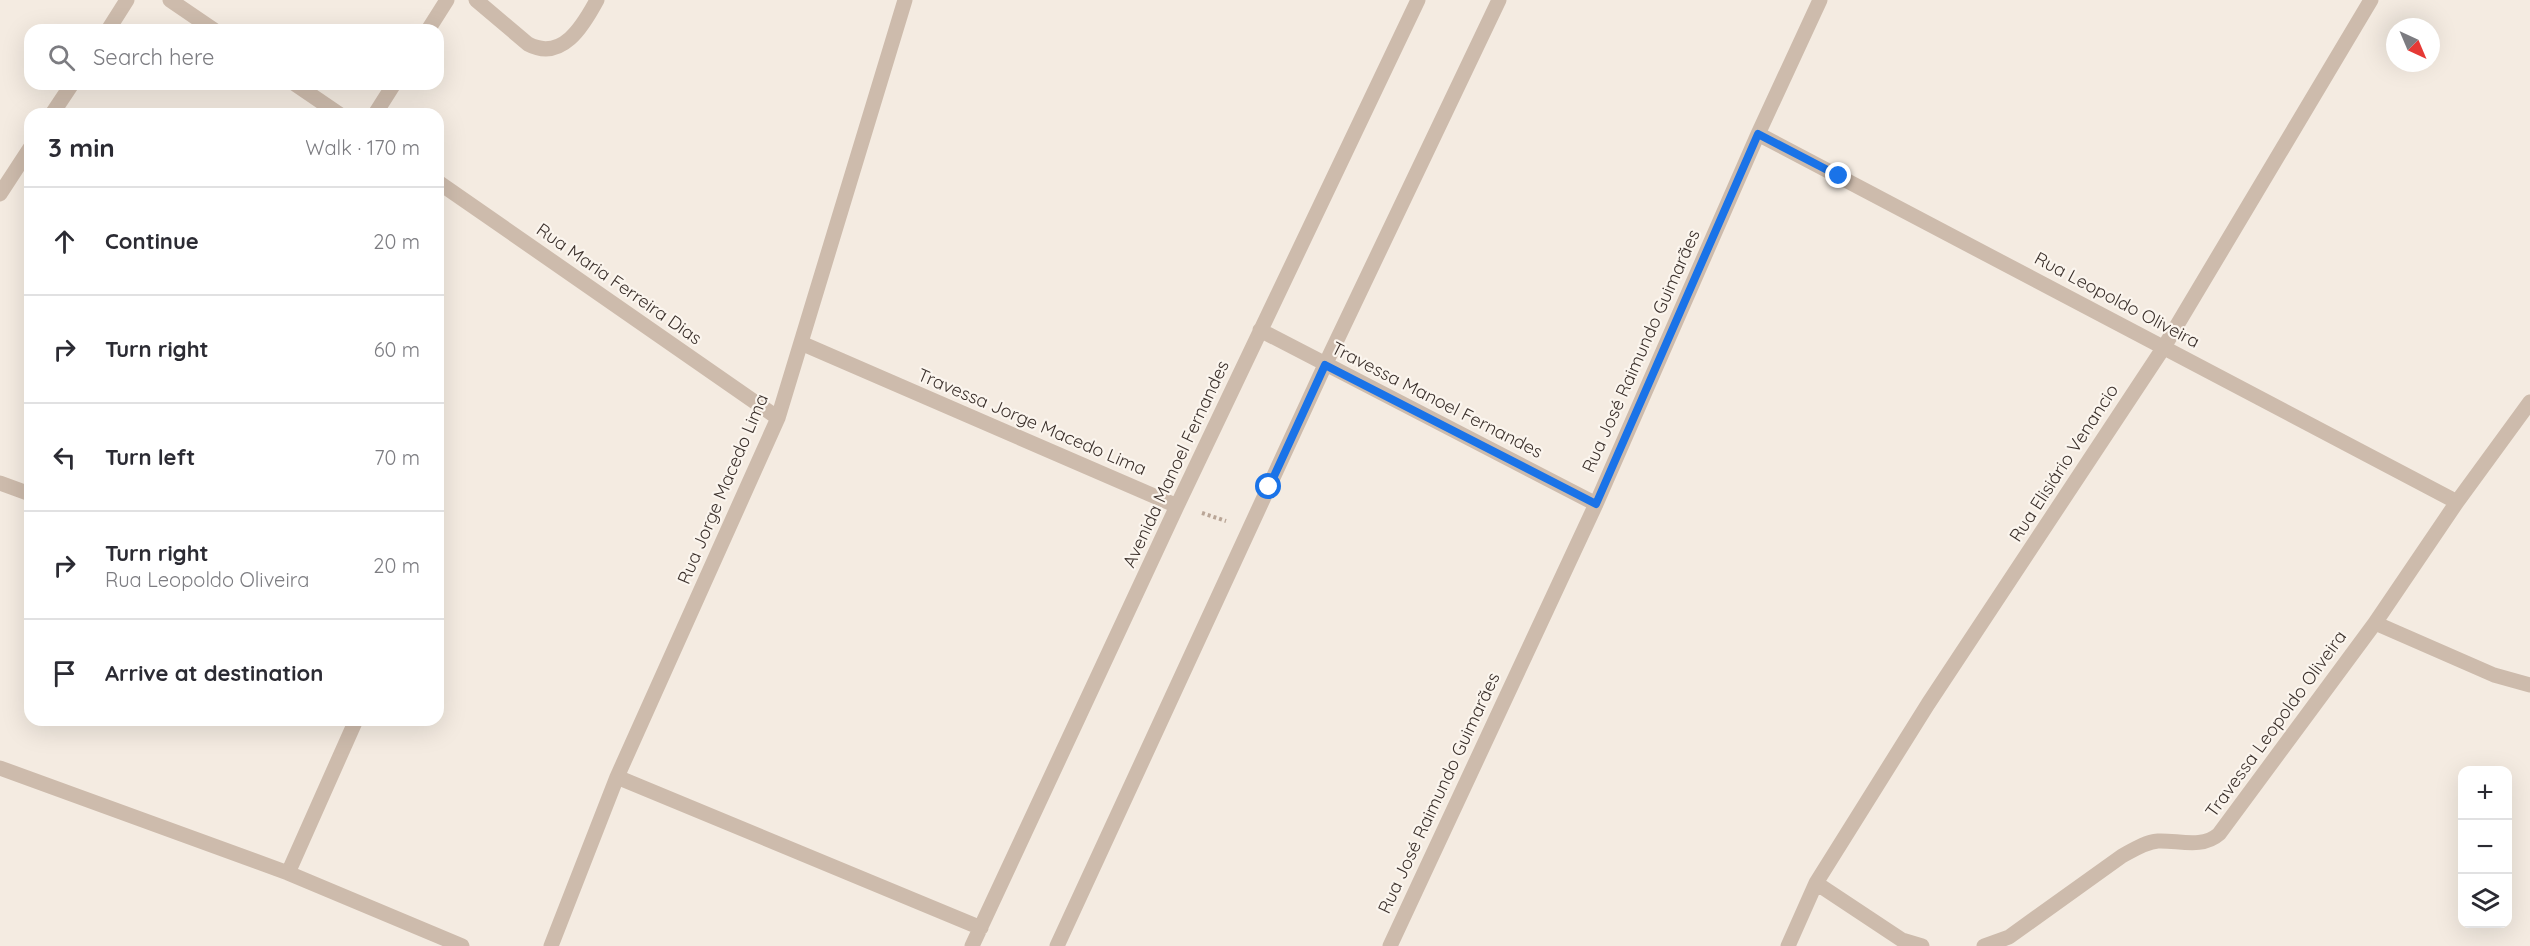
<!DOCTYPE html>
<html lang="en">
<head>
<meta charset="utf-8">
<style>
	body { margin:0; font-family:Quicksand,sans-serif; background:#f7f7f7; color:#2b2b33 }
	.controls { position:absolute; right:18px; bottom:18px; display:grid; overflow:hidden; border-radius:12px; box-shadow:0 6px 24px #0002 }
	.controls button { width:54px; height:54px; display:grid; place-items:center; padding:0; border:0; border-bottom:2px solid #e1e1e2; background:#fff; color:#2b2b33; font:30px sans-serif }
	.compass { position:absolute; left:2386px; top:18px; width:54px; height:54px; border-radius:50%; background:#fff; box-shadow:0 6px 24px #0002; rotate:136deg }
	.stop { position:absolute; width:18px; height:18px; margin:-14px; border:4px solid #1a73e8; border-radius:50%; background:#fff }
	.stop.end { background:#1a73e8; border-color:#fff; box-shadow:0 2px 6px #0008 }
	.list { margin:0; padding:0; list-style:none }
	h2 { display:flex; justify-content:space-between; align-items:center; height:78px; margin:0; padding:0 24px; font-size:26px }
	h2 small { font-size:20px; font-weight:400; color:#7c7c81 }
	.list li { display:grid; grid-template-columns:39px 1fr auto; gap:18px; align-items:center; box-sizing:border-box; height:108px; padding:0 24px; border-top:2px solid #e1e1e2 }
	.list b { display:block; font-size:22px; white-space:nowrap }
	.list p { margin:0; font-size:20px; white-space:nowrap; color:#7c7c81 }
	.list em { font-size:20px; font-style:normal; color:#7c7c81 }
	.icon { flex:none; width:33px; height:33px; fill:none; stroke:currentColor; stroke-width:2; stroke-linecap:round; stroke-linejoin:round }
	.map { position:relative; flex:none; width:2530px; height:946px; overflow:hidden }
	.search { position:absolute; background:#fff; box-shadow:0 6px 24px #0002; left:24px; top:24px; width:420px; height:66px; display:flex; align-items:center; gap:15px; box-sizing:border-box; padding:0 21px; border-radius:18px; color:#7c7c81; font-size:22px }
	.panel { position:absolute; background:#fff; box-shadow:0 6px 24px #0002; left:24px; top:108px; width:420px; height:618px; border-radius:18px }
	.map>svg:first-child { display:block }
</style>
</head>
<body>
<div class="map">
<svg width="2530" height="946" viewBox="0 0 2530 946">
	<rect width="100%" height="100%" fill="#f4ebe1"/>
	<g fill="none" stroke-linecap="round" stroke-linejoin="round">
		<path stroke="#b9a596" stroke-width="4" stroke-dasharray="3 3" stroke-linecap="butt" d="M 1202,513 L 1226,521"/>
		<path stroke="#cdbbac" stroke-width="15" d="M 170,0 L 214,30
			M 476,0 L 528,44 C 562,62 583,26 597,0
			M 108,30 L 127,0
			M 428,30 L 447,0
			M 295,84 L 339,114
			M 52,114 L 72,84
			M 375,114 L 394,84
			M 1758,134 L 2457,502
			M 438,182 L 778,418
			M 0,194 L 30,148
			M 1260,330 L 1596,504
			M 801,343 L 1177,506
			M 0,483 L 30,494
			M 2375,623 L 2494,675 L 2530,685
			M 0,768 L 288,873 L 462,946
			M 617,777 L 981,928
			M 288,873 L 356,720
			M 1816,883 L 1902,940 L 1922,946
			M 551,946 L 617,777 L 778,418 L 905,0
			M 972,946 L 1177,506 L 1418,0
			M 1057,946 L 1325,365 L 1499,0
			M 1390,946 L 1596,504 L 1758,134 L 1820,0
			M 1788,946 L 1816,883 L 1928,704 L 2164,347 L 2371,0
			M 1984,946 L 2009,937 L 2122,856 C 2133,850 2145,842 2158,841 C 2178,840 2202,849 2219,834 L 2375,623 L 2457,502 L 2530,402"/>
	</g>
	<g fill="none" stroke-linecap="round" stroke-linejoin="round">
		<path stroke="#1a73e8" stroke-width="8" d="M 1269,487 L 1325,365 L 1596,504 L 1758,134 L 1839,176"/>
	</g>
	<g text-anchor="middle" stroke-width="4.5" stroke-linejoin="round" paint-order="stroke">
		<g font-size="18" fill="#3b302b" stroke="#fbf5ee">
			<text transform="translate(619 284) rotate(35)" y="6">Rua Maria Ferreira Dias</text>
			<text transform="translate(2117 300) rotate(28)" y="6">Rua Leopoldo Oliveira</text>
			<text transform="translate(1641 351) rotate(-66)" y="6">Rua José Raimundo Guimarães</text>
			<text transform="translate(1437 400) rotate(27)" y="6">Travessa Manoel Fernandes</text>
			<text transform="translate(1032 422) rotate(23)" y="6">Travessa Jorge Macedo Lima</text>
			<text transform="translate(2064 463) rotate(-57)" y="6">Rua Elisiário Venancio</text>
			<text transform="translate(1176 464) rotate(-65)" y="6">Avenida Manoel Fernandes</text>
			<text transform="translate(723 489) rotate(-67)" y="6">Rua Jorge Macedo Lima</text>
			<text transform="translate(2276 724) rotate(-54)" y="6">Travessa Leopoldo Oliveira</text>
			<text transform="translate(1439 793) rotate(-65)" y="6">Rua José Raimundo Guimarães</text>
		</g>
	</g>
</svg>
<div class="controls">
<button>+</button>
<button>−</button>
<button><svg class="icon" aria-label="layers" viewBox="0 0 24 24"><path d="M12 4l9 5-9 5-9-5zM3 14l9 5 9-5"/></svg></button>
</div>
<svg class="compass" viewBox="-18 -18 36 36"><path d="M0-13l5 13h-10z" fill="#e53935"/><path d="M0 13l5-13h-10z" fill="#7c7c81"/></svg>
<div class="stop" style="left:1269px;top:487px"></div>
<div class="stop end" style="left:1839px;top:176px"></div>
<div class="search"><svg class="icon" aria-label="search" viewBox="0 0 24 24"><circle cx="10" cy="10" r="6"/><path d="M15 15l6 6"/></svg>Search here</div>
<section class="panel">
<h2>3 min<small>Walk · 170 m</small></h2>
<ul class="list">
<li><svg class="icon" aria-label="ahead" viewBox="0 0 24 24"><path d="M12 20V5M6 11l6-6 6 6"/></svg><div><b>Continue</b></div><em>20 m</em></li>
<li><svg class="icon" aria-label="right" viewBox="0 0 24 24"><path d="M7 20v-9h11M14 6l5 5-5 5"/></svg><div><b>Turn right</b></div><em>60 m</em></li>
<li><svg class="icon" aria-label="left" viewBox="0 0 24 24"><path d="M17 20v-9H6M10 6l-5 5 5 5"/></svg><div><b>Turn left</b></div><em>70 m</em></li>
<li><svg class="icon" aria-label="right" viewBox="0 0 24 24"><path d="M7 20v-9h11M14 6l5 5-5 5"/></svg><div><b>Turn right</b><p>Rua Leopoldo Oliveira</p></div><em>20 m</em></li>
<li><svg class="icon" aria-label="arrive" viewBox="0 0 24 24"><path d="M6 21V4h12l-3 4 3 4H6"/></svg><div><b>Arrive at destination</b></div></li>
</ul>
</section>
</div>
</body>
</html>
